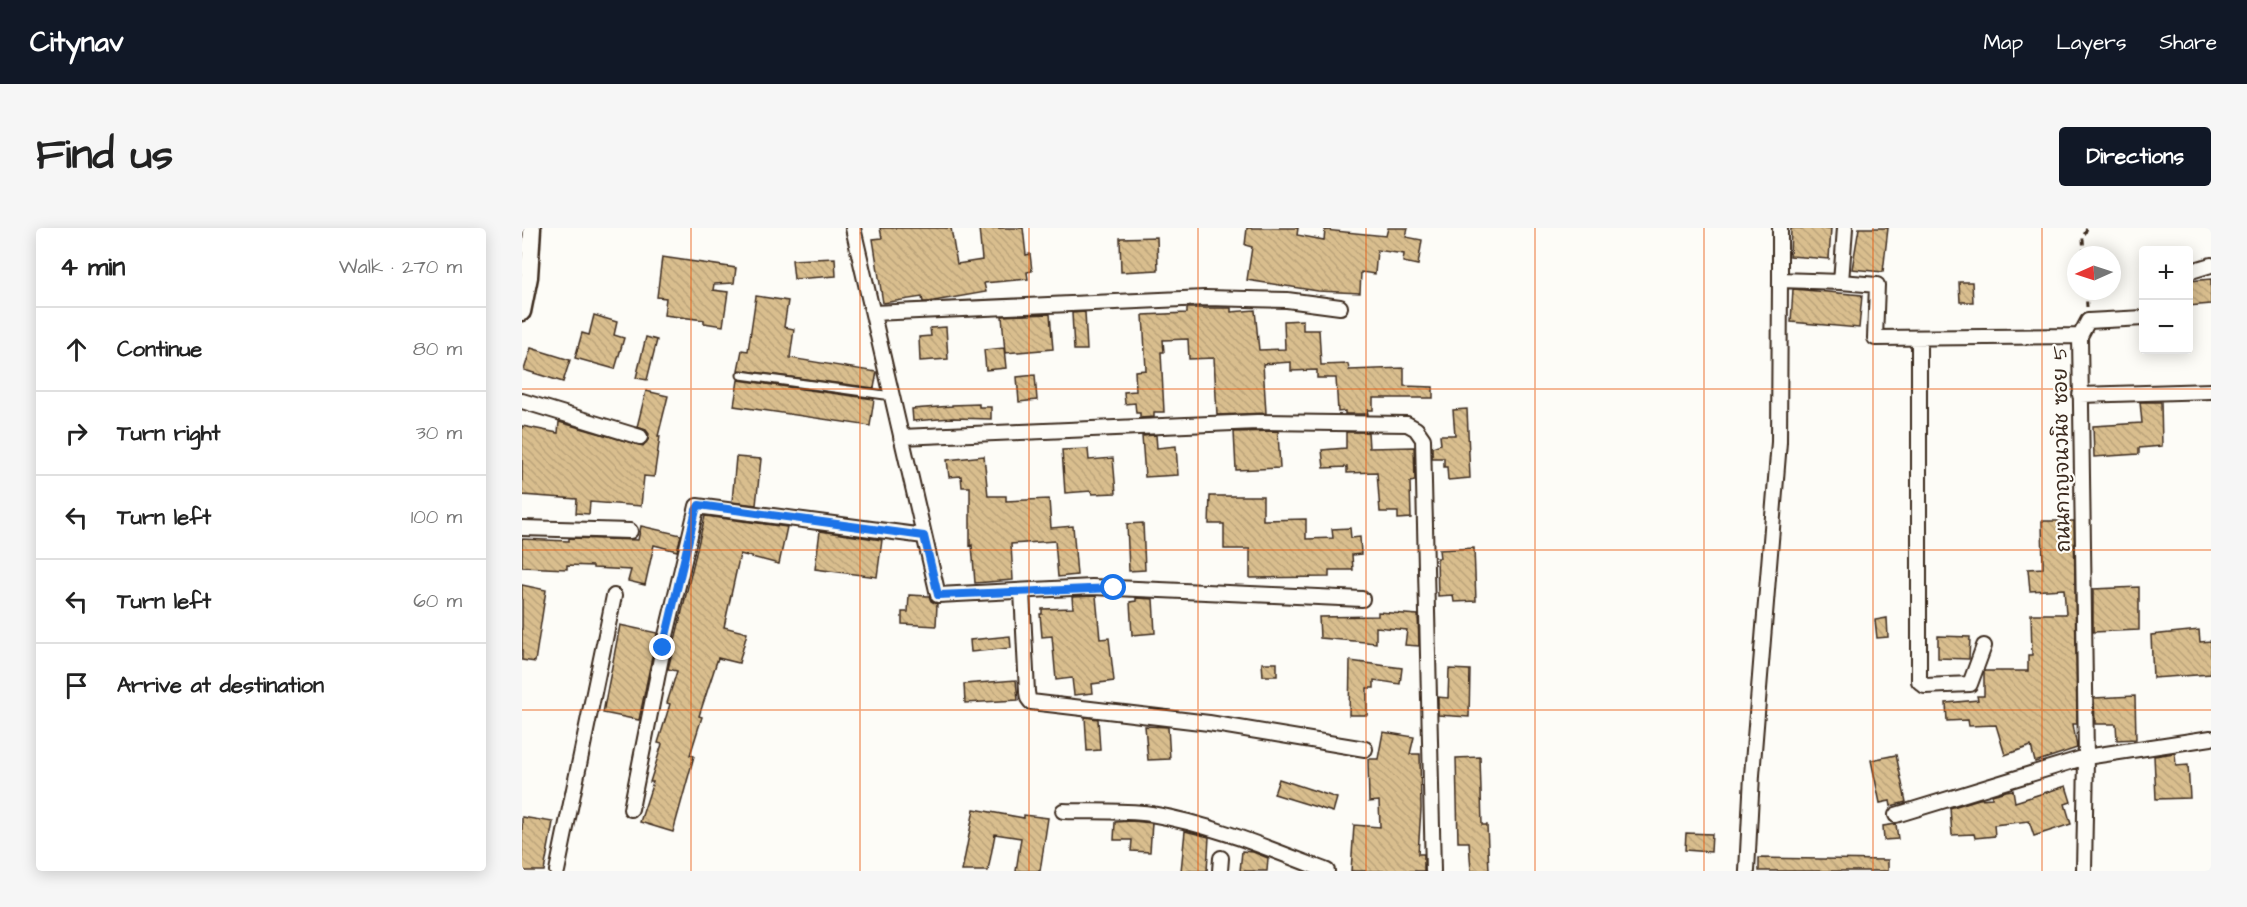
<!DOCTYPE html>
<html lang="en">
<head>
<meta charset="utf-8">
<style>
	body { margin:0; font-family:"Architects Daughter","Playpen Sans Thai",sans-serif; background:#f6f6f6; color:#222 }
	.controls { position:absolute; right:18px; top:18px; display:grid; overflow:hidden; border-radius:6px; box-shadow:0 3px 15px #0003 }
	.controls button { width:54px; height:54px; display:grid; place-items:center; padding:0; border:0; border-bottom:2px solid #e0e0e0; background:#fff; color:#222; font:30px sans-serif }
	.compass { position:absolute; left:1545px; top:18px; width:54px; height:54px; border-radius:50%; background:#fff; box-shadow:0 3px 15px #0003; rotate:267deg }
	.stop { position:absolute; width:18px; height:18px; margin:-14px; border:4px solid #1a73e8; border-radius:50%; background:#fff }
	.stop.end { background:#1a73e8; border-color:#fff; box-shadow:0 2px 6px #0008 }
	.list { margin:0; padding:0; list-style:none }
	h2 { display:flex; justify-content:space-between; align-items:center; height:78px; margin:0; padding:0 24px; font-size:26px }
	h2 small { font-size:20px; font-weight:400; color:#767676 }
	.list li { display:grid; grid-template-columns:39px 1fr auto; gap:18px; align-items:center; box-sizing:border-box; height:84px; padding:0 24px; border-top:2px solid #e0e0e0 }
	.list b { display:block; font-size:22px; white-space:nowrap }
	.list em { font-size:20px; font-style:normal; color:#767676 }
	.icon { flex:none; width:33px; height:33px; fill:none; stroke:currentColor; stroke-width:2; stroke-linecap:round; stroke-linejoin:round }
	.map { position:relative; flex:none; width:1689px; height:643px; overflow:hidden; border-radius:6px }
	header { display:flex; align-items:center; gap:36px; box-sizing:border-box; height:84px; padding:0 30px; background:#111827; color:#fff }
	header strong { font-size:28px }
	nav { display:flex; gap:33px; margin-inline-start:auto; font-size:21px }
	.intro { display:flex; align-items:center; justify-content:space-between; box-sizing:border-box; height:144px; padding:0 36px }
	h1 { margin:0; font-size:42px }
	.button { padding:15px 27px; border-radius:6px; background:#111827; color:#fff; font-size:21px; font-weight:700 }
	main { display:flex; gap:36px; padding:0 36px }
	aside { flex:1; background:#fff; border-radius:6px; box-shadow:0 3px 15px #0003 }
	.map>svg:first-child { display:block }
</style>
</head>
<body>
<header>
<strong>Citynav</strong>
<nav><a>Map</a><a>Layers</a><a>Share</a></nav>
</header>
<div class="intro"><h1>Find us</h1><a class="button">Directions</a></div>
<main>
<aside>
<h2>4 min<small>Walk · 270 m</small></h2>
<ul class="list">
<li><svg class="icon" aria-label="ahead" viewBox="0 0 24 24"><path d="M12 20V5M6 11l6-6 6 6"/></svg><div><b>Continue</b></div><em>80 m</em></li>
<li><svg class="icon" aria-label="right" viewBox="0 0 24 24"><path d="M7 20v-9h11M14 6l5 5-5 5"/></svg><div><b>Turn right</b></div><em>30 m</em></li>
<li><svg class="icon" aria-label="left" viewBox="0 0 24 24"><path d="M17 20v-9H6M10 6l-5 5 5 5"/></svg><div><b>Turn left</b></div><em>100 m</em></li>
<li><svg class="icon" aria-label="left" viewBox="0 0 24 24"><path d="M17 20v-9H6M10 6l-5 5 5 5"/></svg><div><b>Turn left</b></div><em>60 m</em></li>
<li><svg class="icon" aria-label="arrive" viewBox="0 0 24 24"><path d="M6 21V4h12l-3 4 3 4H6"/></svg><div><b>Arrive at destination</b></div></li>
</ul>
</aside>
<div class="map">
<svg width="1689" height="643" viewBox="0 0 1689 643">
	<defs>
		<pattern id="building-back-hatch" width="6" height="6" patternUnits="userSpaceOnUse" patternTransform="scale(1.5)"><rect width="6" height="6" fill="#d9be8e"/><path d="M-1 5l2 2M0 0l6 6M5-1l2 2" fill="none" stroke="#bba37a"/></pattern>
	</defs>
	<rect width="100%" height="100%" fill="#fdfcf7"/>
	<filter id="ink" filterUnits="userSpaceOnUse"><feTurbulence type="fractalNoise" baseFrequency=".0167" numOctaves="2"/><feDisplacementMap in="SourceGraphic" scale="12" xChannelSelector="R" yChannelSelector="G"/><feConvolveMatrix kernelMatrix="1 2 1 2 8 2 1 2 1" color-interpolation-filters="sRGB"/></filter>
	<g filter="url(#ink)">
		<path fill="url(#building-back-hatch)" stroke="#3b2a1e" stroke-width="1.5" d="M 358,0 L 429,0 L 435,36 L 460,32 L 457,0 L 501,0 L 504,27 L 508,26 L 510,43 L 505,44 L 506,51 L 462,55 L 464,64 L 406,74 L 401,74 L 400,69 L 361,75 L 351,11 L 360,10 Z
			M 725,0 L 776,0 L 775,7 L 802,12 L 803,2 L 864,8 L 866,0 L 886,0 L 884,9 L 900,12 L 896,37 L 881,34 L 882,26 L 855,22 L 853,46 L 839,44 L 838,65 L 796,63 L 725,52 L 730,19 L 723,17 Z
			M 1269,0 L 1309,0 L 1307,31 L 1268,28 Z
			M 1337,0 L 1366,0 L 1361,44 L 1330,41 Z
			M 635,9 L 636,42 L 599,44 L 598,10 Z
			M 140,29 L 214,40 L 212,55 L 192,56 L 191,62 L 206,64 L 201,98 L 182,95 L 182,92 L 142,87 L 144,70 L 135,69 Z
			M 313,30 L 314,48 L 272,51 L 270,32 Z
			M 1689,51 L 1689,76 L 1666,78 L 1666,53 Z
			M 1437,54 L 1450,54 L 1451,74 L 1438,74 Z
			M 1271,61 L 1340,67 L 1337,100 L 1269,94 Z
			M 234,68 L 266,73 L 262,99 L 272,101 L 268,130 L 355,144 L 352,160 L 216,142 L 220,122 L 226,123 Z
			M 665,80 L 709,80 L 709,84 L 733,82 L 737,122 L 763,121 L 762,93 L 781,92 L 781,102 L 797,102 L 799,137 L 826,136 L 827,142 L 882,140 L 882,158 L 911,159 L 911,170 L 851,170 L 851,182 L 845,182 L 846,186 L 823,186 L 823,183 L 816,184 L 814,150 L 795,150 L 795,142 L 769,143 L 769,134 L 741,136 L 744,185 L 695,187 L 692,130 L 667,131 L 666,111 L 641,112 L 642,124 L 639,124 L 642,184 L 632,184 L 632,189 L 618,190 L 618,185 L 614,185 L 613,175 L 603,176 L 602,164 L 614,163 L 613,143 L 624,142 L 621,87 L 665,85 Z
			M 563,84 L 565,122 L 552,122 L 550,85 Z
			M 528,86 L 531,121 L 483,125 L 480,88 Z
			M 72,87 L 95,94 L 92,107 L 102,110 L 93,141 L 53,130 L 60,105 L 67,107 Z
			M 424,99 L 426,131 L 398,133 L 397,109 L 409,108 L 408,100 Z
			M 124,109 L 135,112 L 125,152 L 114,150 Z
			M 9,120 L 48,132 L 41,154 L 2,142 Z
			M 482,120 L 484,140 L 464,142 L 462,122 Z
			M 513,147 L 515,172 L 497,174 L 495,149 Z
			M 216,152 L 352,171 L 348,198 L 212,178 Z
			M 124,163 L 146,168 L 136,208 L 138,208 L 132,249 L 122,248 L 119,278 L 68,274 L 67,286 L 54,285 L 55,271 L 0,267 L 0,198 L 36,205 L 37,194 L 121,218 L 126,212 L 127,206 L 124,202 L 115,199 Z
			M 1618,174 L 1639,174 L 1640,218 L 1617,220 L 1617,226 L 1572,229 L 1571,198 L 1620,195 Z
			M 457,176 L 457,179 L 469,179 L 469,191 L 430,190 L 391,193 L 390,181 L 430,178 L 430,177 Z
			M 945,181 L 948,250 L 926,252 L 925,239 L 922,239 L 922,230 L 910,230 L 910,219 L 919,216 L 918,207 L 933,207 L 931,182 Z
			M 756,203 L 758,240 L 714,242 L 712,204 Z
			M 824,204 L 846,204 L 847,220 L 892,219 L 893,253 L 888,254 L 889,290 L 876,291 L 876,284 L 858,284 L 855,244 L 825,245 L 825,239 L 802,240 L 800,222 L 824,220 Z
			M 634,207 L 635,220 L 654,218 L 656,247 L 623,249 L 620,208 Z
			M 566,221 L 567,232 L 591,230 L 594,265 L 570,266 L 569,263 L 543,265 L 540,222 Z
			M 462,228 L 466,268 L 484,268 L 484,273 L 527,271 L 529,300 L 551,298 L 555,347 L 536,349 L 533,313 L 489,316 L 491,352 L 453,355 L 450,317 L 448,318 L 448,259 L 440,259 L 439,248 L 427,249 L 425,232 Z
			M 214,229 L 239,231 L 234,277 L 210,274 Z
			M 688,268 L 741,268 L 741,292 L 784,291 L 784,311 L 811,310 L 810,301 L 828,300 L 829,310 L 838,309 L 839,326 L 830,327 L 831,342 L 807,342 L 807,349 L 728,350 L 728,321 L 702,321 L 702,296 L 687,296 Z
			M 183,288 L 265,299 L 257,336 L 218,326 L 202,399 L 225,405 L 217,435 L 196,430 L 177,488 L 180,489 L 168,527 L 172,528 L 151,604 L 118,594 L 131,554 L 128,554 L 140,516 L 136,515 L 148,476 L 145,475 L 155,443 L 146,441 Z
			M 1520,293 L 1552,293 L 1555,496 L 1551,496 L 1555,520 L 1513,534 L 1509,518 L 1483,527 L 1474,497 L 1447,498 L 1446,492 L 1425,493 L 1424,475 L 1456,472 L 1455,468 L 1462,468 L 1462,443 L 1506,443 L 1506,427 L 1510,427 L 1509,386 L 1544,386 L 1542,361 L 1508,363 L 1506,341 L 1521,340 Z
			M 621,295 L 623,342 L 607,343 L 605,296 Z
			M 119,298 L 159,307 L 155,323 L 132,317 L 123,357 L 106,353 L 109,342 L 71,340 L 71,338 L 45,337 L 45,341 L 0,339 L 0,311 L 47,313 L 47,310 L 116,312 Z
			M 298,303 L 360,312 L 355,349 L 293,341 Z
			M 952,320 L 954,373 L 932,374 L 931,367 L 916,368 L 915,330 L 918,330 L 917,322 Z
			M 0,357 L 24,362 L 13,434 L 0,432 Z
			M 1617,359 L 1617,402 L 1571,404 L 1571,361 Z
			M 387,367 L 407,368 L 409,373 L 415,376 L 414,398 L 380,396 L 380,384 L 386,384 Z
			M 574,368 L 578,411 L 587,410 L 592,453 L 570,456 L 571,465 L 552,467 L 550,450 L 534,452 L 530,408 L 520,409 L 518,386 L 520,386 L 520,381 L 551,380 L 550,369 Z
			M 614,370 L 631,371 L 633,405 L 610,407 L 608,374 L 614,373 Z
			M 856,384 L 896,387 L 897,418 L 883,417 L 885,402 L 854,399 L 854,415 L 798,410 L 797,389 L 856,388 Z
			M 1365,390 L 1366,409 L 1355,410 L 1353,392 Z
			M 98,397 L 135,405 L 117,492 L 81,485 Z
			M 1677,402 L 1678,414 L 1689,413 L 1689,446 L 1631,450 L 1629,407 Z
			M 488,408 L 489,420 L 449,424 L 448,412 Z
			M 1416,408 L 1448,409 L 1447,431 L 1416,430 Z
			M 828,433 L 880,440 L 878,456 L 852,452 L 852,460 L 845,460 L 845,487 L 827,487 Z
			M 740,435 L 755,435 L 755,448 L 741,448 Z
			M 927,441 L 948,442 L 947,489 L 916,487 L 916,469 L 926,470 Z
			M 494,452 L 496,472 L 443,475 L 442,456 Z
			M 1613,468 L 1614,511 L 1595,512 L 1594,496 L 1573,496 L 1572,470 Z
			M 563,489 L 576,491 L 578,522 L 565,523 Z
			M 623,498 L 646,499 L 648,531 L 626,532 Z
			M 861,504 L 892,509 L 888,526 L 898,526 L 899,581 L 896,626 L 902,626 L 902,643 L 829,643 L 832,597 L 858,599 L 857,573 L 847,574 L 846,531 L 856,531 Z
			M 1653,525 L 1654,538 L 1666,537 L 1668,570 L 1634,571 L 1632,528 Z
			M 1374,527 L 1384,574 L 1369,578 L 1368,573 L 1358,575 L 1349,532 Z
			M 958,529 L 960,597 L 965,597 L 967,643 L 949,643 L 947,614 L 936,614 L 934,530 Z
			M 757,551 L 815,570 L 811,584 L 752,566 Z
			M 1544,558 L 1549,574 L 1543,576 L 1549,596 L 1512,608 L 1507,593 L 1472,597 L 1473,608 L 1453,610 L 1452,606 L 1430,607 L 1428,580 L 1457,571 L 1470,570 L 1470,567 L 1484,563 L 1491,562 L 1493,574 Z
			M 452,581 L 502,590 L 502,587 L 526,590 L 518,643 L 494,643 L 499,610 L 473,606 L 466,643 L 440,643 Z
			M 0,589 L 31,594 L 22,643 L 0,643 Z
			M 610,593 L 630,595 L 628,624 L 609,623 L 610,612 L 592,612 L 593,594 Z
			M 1374,596 L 1376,611 L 1362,612 L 1361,598 Z
			M 663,603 L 687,609 L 685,643 L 659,643 Z
			M 1164,605 L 1190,606 L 1189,624 L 1163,622 Z
			M 720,623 L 731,624 L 746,630 L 745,643 L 718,643 Z
			M 1237,630 L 1366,632 L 1366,643 L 1237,643 Z"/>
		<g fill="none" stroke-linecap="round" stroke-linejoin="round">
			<defs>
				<path id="service" d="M 219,147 L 370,168"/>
				<path id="minor" d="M 331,0 L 416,367 L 570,359 L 840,371
					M 1258,0 L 1258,52
					M 1323,0 L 1319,54 L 1355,57 L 1353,110 L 1558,108 L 1564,529 L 1562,643
					M 1666,44 L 1689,37
					M 351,85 L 683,70 L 765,72 L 818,79
					M 1558,108 L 1566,93 L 1622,90
					M 1397,110 L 1397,453 L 1403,458 L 1448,456 L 1462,418
					M 1558,167 L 1689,163
					M 0,173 L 118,209
					M 379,209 L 735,194 L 885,196 L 894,201 L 901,211 L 911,643
					M 0,300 L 108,303
					M 500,363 L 505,464 L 506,470 L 509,474 L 687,495 L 843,521
					M 109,581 L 141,420 L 175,278 L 402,308
					M 541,583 C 569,584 600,582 629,586 C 689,596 748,621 805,643
					M 1374,587 L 1564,529 L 1689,510
					M 35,643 L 92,368
					M 698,643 L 699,630
					M 1225,643 L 1230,547 L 1257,214 L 1258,52 L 1319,54"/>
				<path id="tertiary" d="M 0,84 L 7,49 L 10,0"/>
			</defs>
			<use href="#service" stroke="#3b2a1e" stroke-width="11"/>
			<use href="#minor" stroke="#3b2a1e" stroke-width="18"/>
			<use href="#tertiary" stroke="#3b2a1e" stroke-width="21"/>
			<path stroke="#3b2a1e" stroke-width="3" stroke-dasharray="6 4.5" stroke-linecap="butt" d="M 1562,27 L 1561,10 L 1565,0
				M 1564,63 L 1565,79"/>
			<use href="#service" stroke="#fdfcf7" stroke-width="7"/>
			<use href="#minor" stroke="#fdfcf7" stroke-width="14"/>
			<use href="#tertiary" stroke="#fdfcf7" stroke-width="16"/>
		</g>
	</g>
	<g fill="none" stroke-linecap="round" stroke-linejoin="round" filter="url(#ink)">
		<path stroke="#1a73e8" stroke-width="8" d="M 141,420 L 174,282 L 177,277 L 402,308 L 416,367 L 592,360"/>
	</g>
	<path fill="none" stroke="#e8590c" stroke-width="1.5" stroke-opacity="0.55" d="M 169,0 L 169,643M 338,0 L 338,643M 507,0 L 507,643M 676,0 L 676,643M 844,0 L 844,643M 1013,0 L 1013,643M 1182,0 L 1182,643M 1351,0 L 1351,643M 1520,0 L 1520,643M 0,161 L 1689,161M 0,322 L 1689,322M 0,482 L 1689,482"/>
	<g text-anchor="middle" stroke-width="4.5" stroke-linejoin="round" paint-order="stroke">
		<g font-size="20" fill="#3b2a1e" stroke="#fdfcf7">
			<text transform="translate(1539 221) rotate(-91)" y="7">ถนนกาญจนวนิช ซอย 5</text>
		</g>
	</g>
</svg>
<div class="controls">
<button>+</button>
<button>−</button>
</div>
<svg class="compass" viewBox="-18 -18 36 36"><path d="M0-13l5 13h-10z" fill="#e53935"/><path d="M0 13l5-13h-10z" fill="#767676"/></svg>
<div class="stop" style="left:592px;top:360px"></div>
<div class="stop end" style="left:141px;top:420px"></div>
</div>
</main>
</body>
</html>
